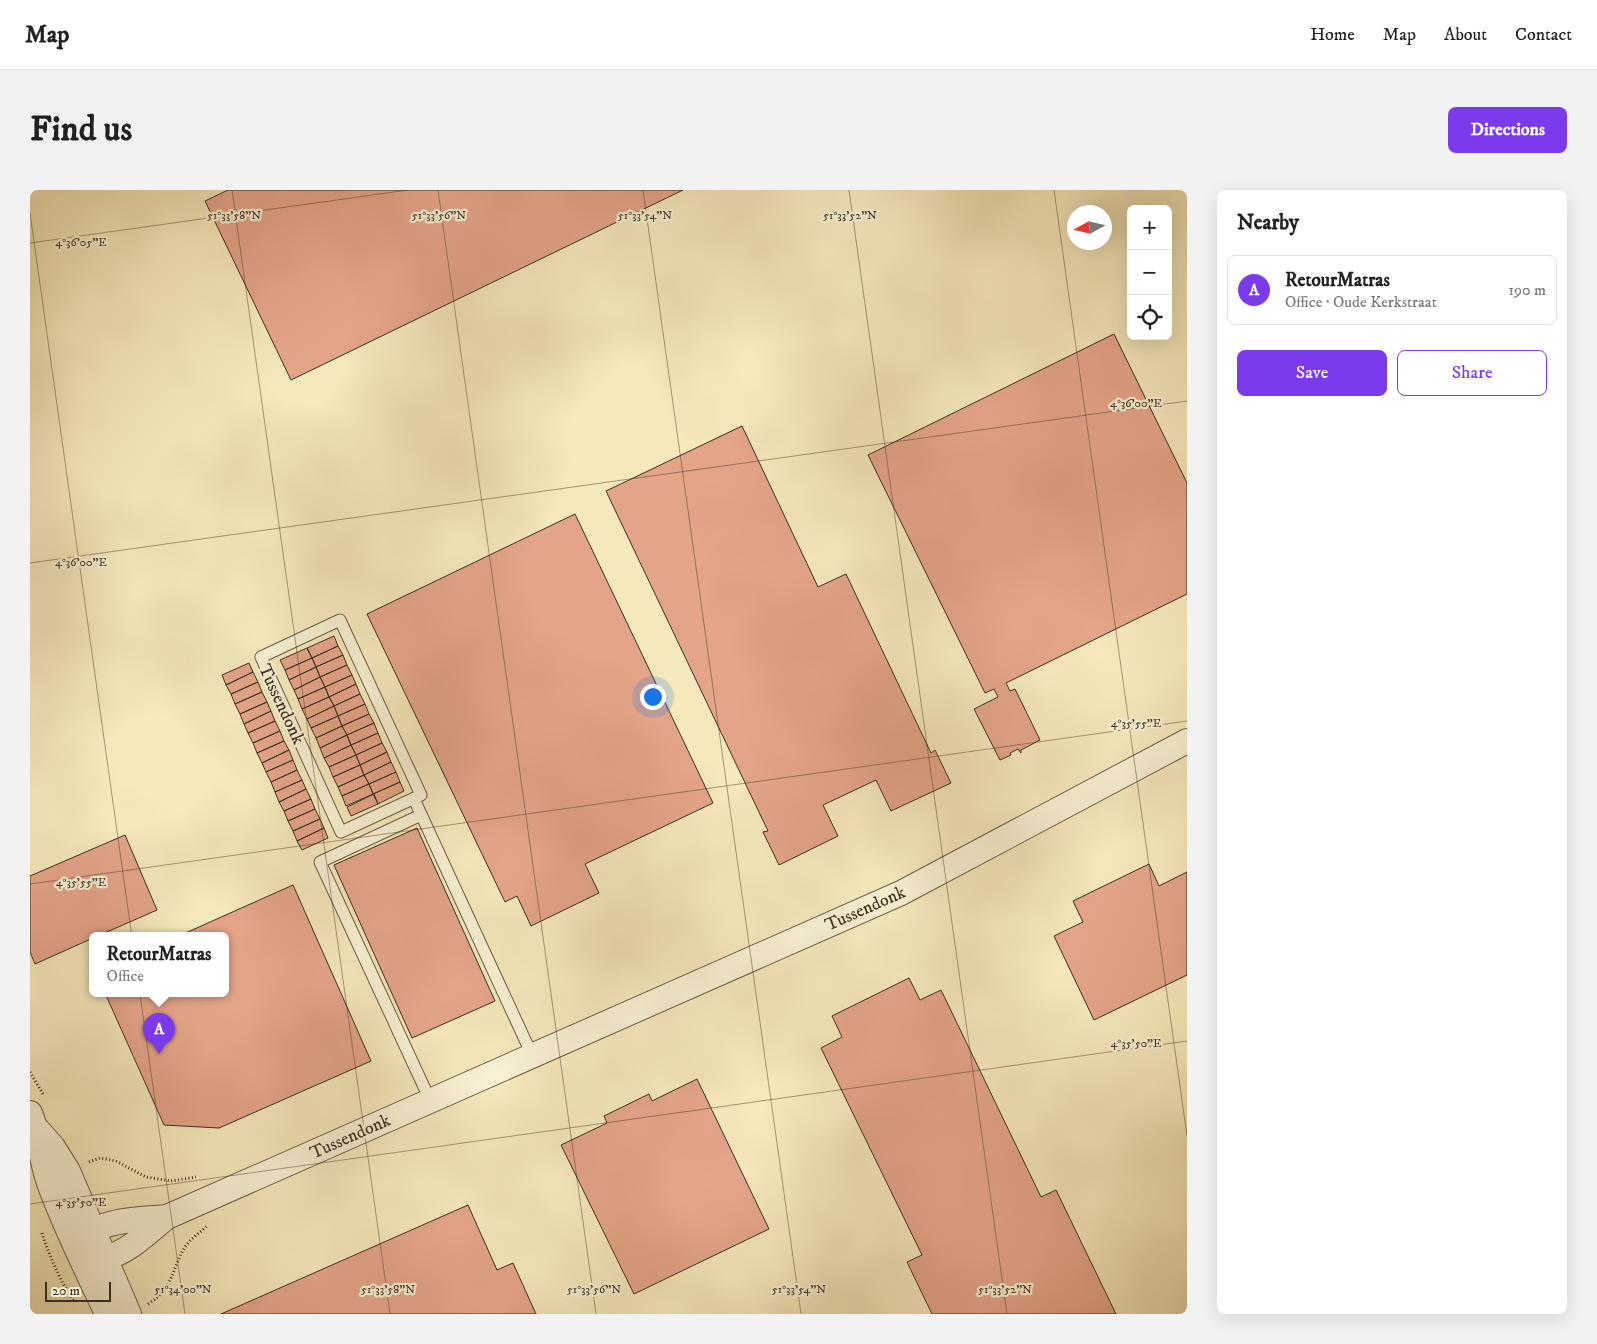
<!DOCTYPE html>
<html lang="en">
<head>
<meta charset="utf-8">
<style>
	body { margin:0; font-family:"IM FELL DW Pica",serif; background:#f2f2f2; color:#222 }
	.controls { position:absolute; right:15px; top:15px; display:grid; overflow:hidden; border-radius:8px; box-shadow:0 5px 20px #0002 }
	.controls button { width:45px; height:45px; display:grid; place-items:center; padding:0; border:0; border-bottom:1px solid #e0e0e0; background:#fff; color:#222; font:25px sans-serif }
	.compass { position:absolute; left:1037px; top:15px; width:45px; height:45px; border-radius:50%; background:#fff; box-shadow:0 5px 20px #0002; rotate:262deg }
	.scale { position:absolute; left:15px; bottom:12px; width:66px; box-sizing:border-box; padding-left:5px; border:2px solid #3d301e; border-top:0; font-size:14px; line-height:18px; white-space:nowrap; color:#3d301e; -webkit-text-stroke:4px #f8f0d3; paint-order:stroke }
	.you { position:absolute; left:622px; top:506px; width:18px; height:18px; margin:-12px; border:4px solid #fff; border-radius:50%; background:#1a73e8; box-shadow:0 0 0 8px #1a73e833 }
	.badge { display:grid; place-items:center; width:32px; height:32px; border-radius:50%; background:#7c3aed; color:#fff; font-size:16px; font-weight:700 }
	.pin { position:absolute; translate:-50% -41px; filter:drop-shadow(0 1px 2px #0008) }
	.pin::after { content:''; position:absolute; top:26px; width:18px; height:15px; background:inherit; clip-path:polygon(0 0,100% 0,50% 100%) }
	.popup { position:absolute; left:59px; top:742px; width:140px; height:65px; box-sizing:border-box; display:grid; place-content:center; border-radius:8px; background:#fff; filter:drop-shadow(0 1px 4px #0005); font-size:16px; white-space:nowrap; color:#767676 }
	.popup b { font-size:19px; color:#222 }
	.popup::after { content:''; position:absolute; left:50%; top:100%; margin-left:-10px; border:10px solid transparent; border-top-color:#fff }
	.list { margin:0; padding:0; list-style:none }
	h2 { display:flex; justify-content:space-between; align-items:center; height:65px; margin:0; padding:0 20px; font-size:21px }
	h2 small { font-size:16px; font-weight:400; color:#767676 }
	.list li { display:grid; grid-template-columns:32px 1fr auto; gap:15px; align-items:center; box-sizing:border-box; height:70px; margin:0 10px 10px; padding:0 10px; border:1px solid #e0e0e0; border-radius:8px }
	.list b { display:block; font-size:19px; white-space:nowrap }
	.list p { margin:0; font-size:16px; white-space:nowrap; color:#767676 }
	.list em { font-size:16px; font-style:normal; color:#767676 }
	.actions { display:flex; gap:10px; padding:15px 20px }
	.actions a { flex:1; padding:11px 0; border:1px solid #7c3aed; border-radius:8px; text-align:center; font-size:18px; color:#7c3aed }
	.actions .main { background:#7c3aed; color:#fff }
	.icon { flex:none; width:28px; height:28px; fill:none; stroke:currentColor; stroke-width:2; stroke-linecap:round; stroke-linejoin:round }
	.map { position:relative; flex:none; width:1157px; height:1124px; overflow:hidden; border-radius:8px }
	header { display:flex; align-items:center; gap:30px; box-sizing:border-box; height:70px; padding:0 25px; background:#fff; border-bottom:1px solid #e0e0e0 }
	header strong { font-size:24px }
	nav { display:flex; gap:28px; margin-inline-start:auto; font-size:18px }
	.intro { display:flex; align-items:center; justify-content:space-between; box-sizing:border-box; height:120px; padding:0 30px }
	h1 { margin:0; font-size:35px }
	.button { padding:12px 22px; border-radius:8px; background:#7c3aed; color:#fff; font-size:18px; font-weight:700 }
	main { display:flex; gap:30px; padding:0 30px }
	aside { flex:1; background:#fff; border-radius:8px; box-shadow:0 5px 20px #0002 }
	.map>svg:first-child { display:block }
</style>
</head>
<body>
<header>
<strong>Map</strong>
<nav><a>Home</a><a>Map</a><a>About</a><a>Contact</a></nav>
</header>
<div class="intro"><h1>Find us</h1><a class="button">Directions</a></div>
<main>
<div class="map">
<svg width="1157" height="1124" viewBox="0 0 1157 1124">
	<rect width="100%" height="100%" fill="#f5e8bb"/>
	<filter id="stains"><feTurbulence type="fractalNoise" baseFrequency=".004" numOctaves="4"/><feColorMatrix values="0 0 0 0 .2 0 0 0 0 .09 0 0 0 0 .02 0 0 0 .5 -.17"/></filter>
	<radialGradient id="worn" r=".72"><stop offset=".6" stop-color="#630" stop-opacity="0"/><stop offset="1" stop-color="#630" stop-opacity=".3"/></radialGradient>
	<path fill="#e4a488" stroke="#3d301e" d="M 198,0 L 653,0 L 261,190 L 175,11 Z
		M 1084,144 L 1157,293 L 1157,404 L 976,493 L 980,501 L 985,499 L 1010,550 L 991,560 L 991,563 L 988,559 L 980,563 L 981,565 L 970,570 L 944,519 L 968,507 L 964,499 L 955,503 L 838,265 Z
		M 712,236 L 788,397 L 816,384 L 901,563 L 905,560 L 921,593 L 861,621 L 846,590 L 793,615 L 808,646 L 749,675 L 733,642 L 738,641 L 576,301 Z
		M 545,324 L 683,613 L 555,674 L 569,703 L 501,736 L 487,706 L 475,712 L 337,424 Z
		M 304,446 L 308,456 L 282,468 L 277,458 Z
		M 308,456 L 313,465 L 286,477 L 282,468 Z
		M 277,458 L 282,468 L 255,480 L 250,470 Z
		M 313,465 L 317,475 L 290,487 L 286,477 Z
		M 282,468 L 286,477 L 259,490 L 255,480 Z
		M 219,473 L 223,482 L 196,495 L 192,485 Z
		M 317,475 L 322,485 L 295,497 L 290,487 Z
		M 286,477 L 290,487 L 264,500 L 259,490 Z
		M 223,482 L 228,492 L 201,504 L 196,495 Z
		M 322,485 L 326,494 L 299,507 L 295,497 Z
		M 290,487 L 295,497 L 268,509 L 264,500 Z
		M 228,492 L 232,502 L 205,514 L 201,504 Z
		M 326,494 L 330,504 L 304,516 L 299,507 Z
		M 295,497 L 299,507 L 272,519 L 268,509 Z
		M 232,502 L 237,512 L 210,524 L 205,514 Z
		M 330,504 L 335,514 L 308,526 L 304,516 Z
		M 299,507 L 304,516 L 277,529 L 272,519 Z
		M 237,512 L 241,521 L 214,534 L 210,524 Z
		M 335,514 L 339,524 L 312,536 L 308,526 Z
		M 304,516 L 308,526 L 281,538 L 277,529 Z
		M 241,521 L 245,531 L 218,543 L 214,534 Z
		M 339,524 L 344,533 L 317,545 L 312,536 Z
		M 308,526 L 312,536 L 286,548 L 281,538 Z
		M 245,531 L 250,541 L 223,553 L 218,543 Z
		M 344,533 L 348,543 L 321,555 L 317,545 Z
		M 312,536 L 317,545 L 290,558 L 286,548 Z
		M 250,541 L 254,551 L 227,563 L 223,553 Z
		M 348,543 L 352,553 L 326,565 L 321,555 Z
		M 317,545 L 321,555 L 294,568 L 290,558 Z
		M 254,551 L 259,560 L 232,573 L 227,563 Z
		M 352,553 L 357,562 L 330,575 L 326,565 Z
		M 321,555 L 326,565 L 299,577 L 294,568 Z
		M 259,560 L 263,570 L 236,582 L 232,573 Z
		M 357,562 L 361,572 L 334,585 L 330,575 Z
		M 326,565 L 330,575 L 303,587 L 299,577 Z
		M 263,570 L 267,580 L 241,592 L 236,582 Z
		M 361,572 L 366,582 L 339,594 L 334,585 Z
		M 330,575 L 334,585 L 308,597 L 303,587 Z
		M 267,580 L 272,590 L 245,602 L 241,592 Z
		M 366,582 L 370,592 L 343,604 L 339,594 Z
		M 334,585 L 339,594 L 312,606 L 308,597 Z
		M 272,590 L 276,599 L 249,612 L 245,602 Z
		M 370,592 L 374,601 L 348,614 L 343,604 Z
		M 339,594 L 343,604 L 316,616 L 312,606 Z
		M 276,599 L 281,609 L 254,621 L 249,612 Z
		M 344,604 L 348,614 L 321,626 L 317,617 Z
		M 281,609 L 285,619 L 258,631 L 254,621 Z
		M 285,619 L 290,629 L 263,641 L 258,631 Z
		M 290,629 L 294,638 L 267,651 L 263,641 Z
		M 294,638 L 298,648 L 272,660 L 267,651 Z
		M 387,638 L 465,811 L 382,848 L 304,675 Z
		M 95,645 L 127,720 L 70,745 L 63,745 L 63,748 L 5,774 L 0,762 L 0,686 Z
		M 1119,674 L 1129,696 L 1157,682 L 1157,785 L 1064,830 L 1024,746 L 1053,732 L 1043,711 Z
		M 263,695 L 341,871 L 189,938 L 134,935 L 75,803 L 195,803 L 195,745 L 151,745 Z
		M 879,788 L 890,810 L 911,800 L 1011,1007 L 1026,1000 L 1086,1124 L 902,1124 L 877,1072 L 892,1065 L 791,858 L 812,847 L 802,826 Z
		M 667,889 L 739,1039 L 604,1104 L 531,955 L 577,933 L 574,926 L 619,904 L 622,911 Z
		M 438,1015 L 467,1080 L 483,1073 L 506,1124 L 191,1124 Z"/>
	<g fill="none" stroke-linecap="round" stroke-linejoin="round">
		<defs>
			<path id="lane" d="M 310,430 L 391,605 L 311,642 L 231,467 Z
				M 384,609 L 502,865
				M 391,625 L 290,672 L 400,910"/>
			<path id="street" d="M 0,923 C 9,945 11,968 18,990 C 34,1036 57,1080 77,1124
				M 8,940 L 23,957 L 38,981 L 99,1124
				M 137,1027 C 118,1029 77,1029 64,1042 C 58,1048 55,1060 51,1067 C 58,1067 67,1069 74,1068 C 97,1064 119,1041 137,1027 L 871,703 L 1157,551"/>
		</defs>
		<use href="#lane" stroke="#6b5e45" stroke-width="13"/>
		<use href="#street" stroke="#6b5e45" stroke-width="26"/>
		<path stroke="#3d301e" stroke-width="3" stroke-dasharray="1 2.5" stroke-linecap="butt" d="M 0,882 L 13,904
			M 59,972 L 70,968 L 86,971 L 116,987 L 141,991 L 166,987
			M 12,1043 C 20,1068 30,1090 44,1112
			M 118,1114 C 144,1098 141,1080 155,1057 C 160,1049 171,1042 178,1035"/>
		<use href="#lane" stroke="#f8f0d3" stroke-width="11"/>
		<use href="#street" stroke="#f8f0d3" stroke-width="24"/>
	</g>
	<path fill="none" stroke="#3d301e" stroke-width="1" stroke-opacity="0.45" d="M 202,0 L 360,1124M 408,0 L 566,1124M 613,0 L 771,1124M 819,0 L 977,1124M 1024,0 L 1157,946M 0,23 L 155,1124M 0,53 L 378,0M 0,373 L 1157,211M 0,694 L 1157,531M 0,1014 L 1157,851"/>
	<g text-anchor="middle" stroke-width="4.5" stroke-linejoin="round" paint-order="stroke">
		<g font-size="18" fill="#3d301e" stroke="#f8f0d3">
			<text transform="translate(252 514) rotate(65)" y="6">Tussendonk</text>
			<text transform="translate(835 718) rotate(-24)" y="6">Tussendonk</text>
			<text transform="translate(320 946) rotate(-24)" y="6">Tussendonk</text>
		</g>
	</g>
	<g font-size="12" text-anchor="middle" fill="#3d301e" stroke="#f8f0d3" stroke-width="4.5" stroke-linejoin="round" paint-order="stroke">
		<text x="204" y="29">51°33'58"N</text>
		<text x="409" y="29">51°33'56"N</text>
		<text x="615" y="29">51°33'54"N</text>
		<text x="820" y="29">51°33'52"N</text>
		<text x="51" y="56">4°36'05"E</text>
		<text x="1106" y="217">4°36'00"E</text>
		<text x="51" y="376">4°36'00"E</text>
		<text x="1106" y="537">4°35'55"E</text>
		<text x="51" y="696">4°35'55"E</text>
		<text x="1106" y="857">4°35'50"E</text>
		<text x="51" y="1016">4°35'50"E</text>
		<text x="153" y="1103">51°34'00"N</text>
		<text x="358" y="1103">51°33'58"N</text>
		<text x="564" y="1103">51°33'56"N</text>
		<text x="769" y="1103">51°33'54"N</text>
		<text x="975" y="1103">51°33'52"N</text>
	</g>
	<rect width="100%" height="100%" filter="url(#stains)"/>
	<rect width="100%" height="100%" fill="url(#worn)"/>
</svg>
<div class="controls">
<button>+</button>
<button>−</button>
<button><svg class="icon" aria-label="locate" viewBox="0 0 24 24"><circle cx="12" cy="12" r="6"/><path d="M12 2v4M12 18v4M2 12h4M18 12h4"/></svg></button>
</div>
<svg class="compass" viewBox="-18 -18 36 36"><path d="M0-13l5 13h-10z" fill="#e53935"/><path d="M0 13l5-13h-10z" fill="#767676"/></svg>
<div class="scale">20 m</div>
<div class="you"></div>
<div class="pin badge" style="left:129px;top:864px">A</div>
<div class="popup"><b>RetourMatras</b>Office</div>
</div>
<aside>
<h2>Nearby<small></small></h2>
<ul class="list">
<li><span class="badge">A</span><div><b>RetourMatras</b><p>Office · Oude Kerkstraat</p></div><em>190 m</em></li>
</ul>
<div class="actions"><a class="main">Save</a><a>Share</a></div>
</aside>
</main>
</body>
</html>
